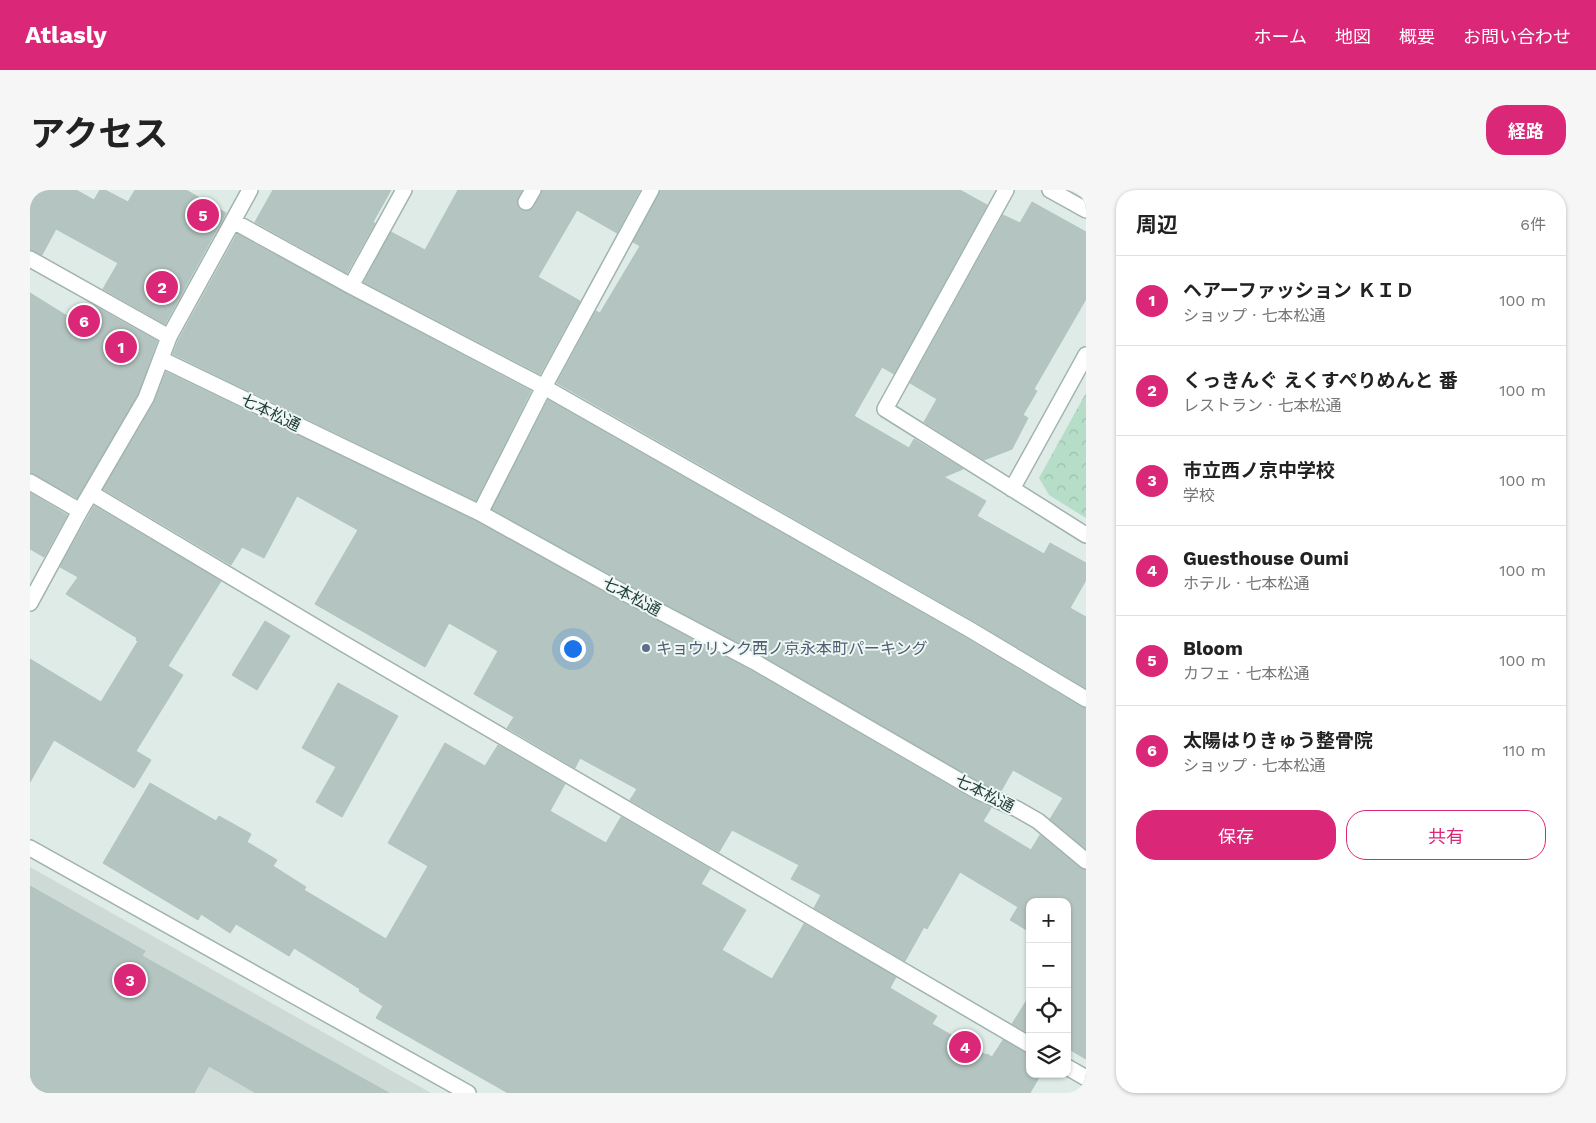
<!DOCTYPE html>
<html lang="ja">
<head>
<meta charset="utf-8">
<style>
	body { margin:0; font-family:"Work Sans","Noto Sans JP",sans-serif; background:#f6f6f6; color:#222 }
	.controls { position:absolute; right:15px; bottom:15px; display:grid; overflow:hidden; border-radius:10px; box-shadow:0 1px 4px #0004 }
	.controls button { width:45px; height:45px; display:grid; place-items:center; padding:0; border:0; border-bottom:1px solid #e0e0e0; background:#fff; color:#222; font:25px sans-serif }
	.you { position:absolute; left:542px; top:458px; width:18px; height:18px; margin:-12px; border:4px solid #fff; border-radius:50%; background:#1a73e8; box-shadow:0 0 0 8px #1a73e833 }
	.badge { display:grid; place-items:center; width:32px; height:32px; border-radius:50%; background:#db2777; color:#fff; font-size:16px; font-weight:700 }
	.pin { position:absolute; translate:-50% -50%; border:2px solid #fff; box-shadow:0 1px 5px #0006 }
	.list { margin:0; padding:0; list-style:none }
	h2 { display:flex; justify-content:space-between; align-items:center; height:65px; margin:0; padding:0 20px; font-size:21px }
	h2 small { font-size:16px; font-weight:400; color:#767676 }
	.list li { display:grid; grid-template-columns:32px 1fr auto; gap:15px; align-items:center; box-sizing:border-box; height:90px; padding:0 20px; border-top:1px solid #e0e0e0 }
	.list b { display:block; font-size:19px; white-space:nowrap }
	.list p { margin:0; font-size:16px; white-space:nowrap; color:#767676 }
	.list em { font-size:16px; font-style:normal; color:#767676 }
	.actions { display:flex; gap:10px; padding:15px 20px }
	.actions a { flex:1; padding:11px 0; border:1px solid #db2777; border-radius:20px; text-align:center; font-size:18px; color:#db2777 }
	.actions .main { background:#db2777; color:#fff }
	.icon { flex:none; width:28px; height:28px; fill:none; stroke:currentColor; stroke-width:2; stroke-linecap:round; stroke-linejoin:round }
	.map { position:relative; flex:none; width:1056px; height:903px; overflow:hidden; border-radius:20px }
	header { display:flex; align-items:center; gap:30px; box-sizing:border-box; height:70px; padding:0 25px; background:#db2777; color:#fff }
	header strong { font-size:24px }
	nav { display:flex; gap:28px; margin-inline-start:auto; font-size:18px }
	.intro { display:flex; align-items:center; justify-content:space-between; box-sizing:border-box; height:120px; padding:0 30px }
	h1 { margin:0; font-size:35px }
	.button { padding:12px 22px; border-radius:20px; background:#db2777; color:#fff; font-size:18px; font-weight:700 }
	main { display:flex; gap:30px; padding:0 30px }
	aside { flex:1; background:#fff; border-radius:20px; box-shadow:0 1px 4px #0004 }
	.map>svg:first-child { display:block }
</style>
</head>
<body>
<header>
<strong>Atlasly</strong>
<nav><a>ホーム</a><a>地図</a><a>概要</a><a>お問い合わせ</a></nav>
</header>
<div class="intro"><h1>アクセス</h1><a class="button">経路</a></div>
<main>
<div class="map">
<svg width="1056" height="903" viewBox="0 0 1056 903">
	<defs>
		<pattern id="forest-crowns" width="20" height="18" patternUnits="userSpaceOnUse" patternTransform="scale(1.25)"><rect width="20" height="18" fill="#b6ddc7"/><path d="M2 6a3 3 0 1 1 6 0M12 15a3 3 0 1 1 6 0" fill="none" stroke="#9cbfac"/></pattern>
	</defs>
	<rect width="100%" height="100%" fill="#deebe7"/>
	<path fill="#cddad6" d="M 0,677 L 401,903 L 0,903 Z"/>
	<path fill="url(#forest-crowns)" d="M 1056,203 L 1056,328 L 1019,305 L 1009,288 Z"/>
	<path fill="#b4c5c1" stroke="#b1c4bf" d="M 0,0 L 46,0 L 64,10 L 70,0 L 75,0 L 98,12 L 105,0 L 156,0 L 196,23 L 135,134 L 73,99 L 88,73 L 26,39 L 12,65 L 0,60 Z
		M 243,0 L 361,0 L 343,32 L 345,33 L 317,83 L 225,32 Z
		M 428,0 L 492,0 L 487,12 L 491,20 L 495,21 L 504,17 L 512,0 L 610,0 L 587,43 L 547,20 L 508,87 L 550,111 L 510,184 L 334,92 L 361,42 L 395,60 Z
		M 630,0 L 930,0 L 957,15 L 864,184 L 852,177 L 824,226 L 879,258 L 884,249 L 933,279 L 914,287 L 956,311 L 947,326 L 1014,364 L 1020,353 L 1056,373 L 1056,390 L 1040,418 L 1056,427 L 1056,498 L 944,431 L 527,193 L 566,121 L 570,123 L 610,56 L 603,52 Z
		M 1002,12 L 1056,42 L 1056,109 L 1004,199 L 1007,201 L 993,225 L 998,228 L 982,259 L 954,270 L 894,232 L 907,209 L 880,193 L 973,25 L 990,33 Z
		M 207,44 L 317,104 L 501,201 L 446,311 L 143,164 L 148,151 Z
		M 0,103 L 42,129 L 47,121 L 57,127 L 64,116 L 127,151 L 108,204 L 47,308 L 0,283 Z
		M 136,182 L 446,331 L 585,408 L 720,480 L 942,609 L 961,618 L 953,631 L 1001,660 L 1010,645 L 1050,678 L 1056,680 L 1056,869 L 1037,858 L 1037,712 L 1000,712 L 1000,742 L 980,730 L 988,717 L 930,682 L 897,739 L 894,737 L 875,771 L 784,718 L 791,705 L 761,689 L 769,675 L 702,640 L 689,662 L 600,610 L 607,599 L 550,568 L 545,578 L 477,538 L 484,527 L 444,504 L 468,461 L 419,433 L 395,477 L 285,414 L 328,340 L 267,306 L 234,368 L 212,357 L 201,375 L 73,299 L 124,213 Z
		M 518,210 L 934,447 L 1051,517 L 1056,518 L 1056,659 L 1020,629 L 1033,608 L 983,580 L 971,601 L 951,593 L 729,464 L 593,392 L 462,319 Z
		M 0,303 L 37,325 L 14,367 L 0,359 Z
		M 64,316 L 191,391 L 138,476 L 153,485 L 106,561 L 121,570 L 104,598 L 24,550 L 0,592 L 0,469 L 71,512 L 108,451 L 106,450 L 107,448 L 36,404 L 48,387 L 30,377 Z
		M 235,431 L 260,446 L 227,500 L 202,485 Z
		M 308,493 L 368,526 L 312,627 L 286,612 L 306,577 L 272,558 Z
		M 415,553 L 455,576 L 468,555 L 535,594 L 520,621 L 576,653 L 591,627 L 680,679 L 671,694 L 716,720 L 692,760 L 742,789 L 774,734 L 866,787 L 860,798 L 907,826 L 902,834 L 956,865 L 957,864 L 962,867 L 973,850 L 1000,864 L 1000,884 L 1011,884 L 1000,903 L 478,903 L 346,828 L 353,816 L 329,801 L 330,799 L 264,758 L 259,766 L 206,734 L 200,743 L 171,724 L 168,730 L 73,673 L 120,593 L 186,631 L 189,626 L 221,644 L 217,652 L 247,670 L 243,676 L 276,697 L 274,700 L 356,749 L 398,676 L 358,653 Z
		M 0,696 L 115,761 L 112,766 L 359,903 L 226,903 L 179,876 L 164,903 L 0,903 Z
		M 1000,805 L 1000,844 L 982,834 Z"/>
	<g fill="none" stroke-linecap="round" stroke-linejoin="round">
		<defs>
			<path id="street" d="M 976,0 L 855,219 L 1056,345
				M 1020,0 L 1056,20
				M 496,12 L 503,0
				M 203,31 L 321,96 L 514,197 L 939,439 L 1056,509
				M 0,69 L 139,147
				M 321,96 L 374,0
				M 131,169 L 450,323 L 589,400 L 725,472 L 947,601 L 987,619 L 1008,631 L 1056,671
				M 0,292 L 50,321
				M 982,299 L 1056,165
				M 61,303 L 309,451 L 1000,855
				M 450,323 L 514,197 L 621,0
				M 0,413 L 50,321 L 116,208 L 139,147 L 220,0
				M 0,658 L 438,903
				M 1037,877 L 1056,888"/>
		</defs>
		<use href="#street" stroke="#a1b3af" stroke-width="18"/>
		<use href="#street" stroke="#fff" stroke-width="15"/>
	</g>
	<circle fill="#5c6f8a" stroke="#eff7f4" stroke-width="2" cx="616" cy="458" r="5"/>
	<g text-anchor="middle" stroke-width="4" stroke-linejoin="round" paint-order="stroke">
		<g font-size="16" fill="#1f3b38" stroke="#eff7f4">
			<text transform="translate(241 222) rotate(26)" y="6">七本松通</text>
			<text transform="translate(602 406) rotate(28)" y="6">七本松通</text>
			<text transform="translate(955 603) rotate(27)" y="6">七本松通</text>
		</g>
		<g font-size="16" fill="#4e5e75" stroke="#eff7f4" text-anchor="start">
			<text x="626" y="464">キョウリンク西ノ京永本町パーキング</text>
		</g>
	</g>
</svg>
<div class="controls">
<button>+</button>
<button>−</button>
<button><svg class="icon" aria-label="locate" viewBox="0 0 24 24"><circle cx="12" cy="12" r="6"/><path d="M12 2v4M12 18v4M2 12h4M18 12h4"/></svg></button>
<button><svg class="icon" aria-label="layers" viewBox="0 0 24 24"><path d="M12 4l9 5-9 5-9-5zM3 14l9 5 9-5"/></svg></button>
</div>
<div class="you"></div>
<div class="pin badge" style="left:91px;top:157px">1</div>
<div class="pin badge" style="left:132px;top:97px">2</div>
<div class="pin badge" style="left:100px;top:790px">3</div>
<div class="pin badge" style="left:935px;top:857px">4</div>
<div class="pin badge" style="left:173px;top:25px">5</div>
<div class="pin badge" style="left:54px;top:131px">6</div>
</div>
<aside>
<h2>周辺<small>6件</small></h2>
<ul class="list">
<li><span class="badge">1</span><div><b>ヘアーファッション ＫＩＤ</b><p>ショップ · 七本松通</p></div><em>100 m</em></li>
<li><span class="badge">2</span><div><b>くっきんぐ えくすぺりめんと 番</b><p>レストラン · 七本松通</p></div><em>100 m</em></li>
<li><span class="badge">3</span><div><b>市立西ノ京中学校</b><p>学校</p></div><em>100 m</em></li>
<li><span class="badge">4</span><div><b>Guesthouse Oumi</b><p>ホテル · 七本松通</p></div><em>100 m</em></li>
<li><span class="badge">5</span><div><b>Bloom</b><p>カフェ · 七本松通</p></div><em>100 m</em></li>
<li><span class="badge">6</span><div><b>太陽はりきゅう整骨院</b><p>ショップ · 七本松通</p></div><em>110 m</em></li>
</ul>
<div class="actions"><a class="main">保存</a><a>共有</a></div>
</aside>
</main>
</body>
</html>
